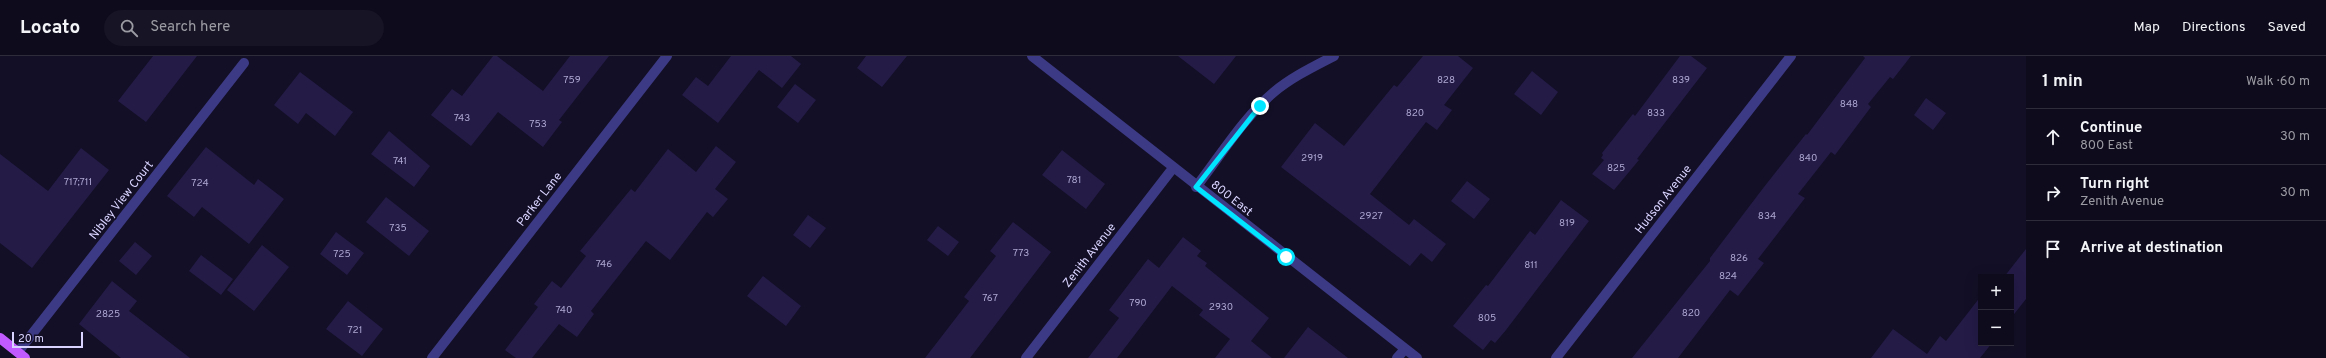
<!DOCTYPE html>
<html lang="en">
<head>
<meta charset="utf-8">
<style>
	body { margin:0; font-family:Overpass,sans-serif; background:#171425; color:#f1f3f6 }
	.controls { position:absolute; right:12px; bottom:12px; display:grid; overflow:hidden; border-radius:0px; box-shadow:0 4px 16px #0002 }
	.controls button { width:36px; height:36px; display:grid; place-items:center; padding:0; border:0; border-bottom:1px solid #2e2b3b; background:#0e0b1c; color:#f1f3f6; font:20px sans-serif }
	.scale { position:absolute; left:12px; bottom:10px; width:71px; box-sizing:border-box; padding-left:4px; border:2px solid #d9d4ff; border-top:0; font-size:11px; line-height:14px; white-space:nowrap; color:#d9d4ff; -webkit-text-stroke:3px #130f26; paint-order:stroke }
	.stop { position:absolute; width:12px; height:12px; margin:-9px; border:3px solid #00e5ff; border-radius:50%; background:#fff }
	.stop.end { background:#00e5ff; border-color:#fff; box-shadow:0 1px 4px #0008 }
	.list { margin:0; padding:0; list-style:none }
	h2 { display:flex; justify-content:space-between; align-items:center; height:52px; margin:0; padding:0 16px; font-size:17px }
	h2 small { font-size:13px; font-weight:400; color:#9b9ba3 }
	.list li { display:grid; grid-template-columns:26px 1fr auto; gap:12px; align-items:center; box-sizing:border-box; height:56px; padding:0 16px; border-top:1px solid #2e2b3b }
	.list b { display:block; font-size:15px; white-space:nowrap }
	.list p { margin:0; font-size:13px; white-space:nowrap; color:#9b9ba3 }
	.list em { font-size:13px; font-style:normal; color:#9b9ba3 }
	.icon { flex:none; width:22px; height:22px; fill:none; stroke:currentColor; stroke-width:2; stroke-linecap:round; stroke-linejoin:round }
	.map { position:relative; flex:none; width:2026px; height:302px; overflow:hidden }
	header { display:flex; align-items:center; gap:24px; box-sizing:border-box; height:56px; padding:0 20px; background:#0e0b1c; border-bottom:1px solid #2e2b3b }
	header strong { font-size:19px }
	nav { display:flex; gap:22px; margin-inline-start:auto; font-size:14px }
	.search { width:280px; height:36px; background:#171425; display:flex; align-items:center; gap:10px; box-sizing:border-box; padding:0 14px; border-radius:22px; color:#9b9ba3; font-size:15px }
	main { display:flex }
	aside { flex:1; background:#0e0b1c }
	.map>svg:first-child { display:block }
</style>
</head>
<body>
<header>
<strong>Locato</strong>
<div class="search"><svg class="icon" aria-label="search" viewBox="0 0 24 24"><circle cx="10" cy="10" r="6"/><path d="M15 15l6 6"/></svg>Search here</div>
<nav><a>Map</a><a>Directions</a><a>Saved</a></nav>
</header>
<main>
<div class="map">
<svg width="2026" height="302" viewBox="0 0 2026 302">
	<rect width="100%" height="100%" fill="#130f26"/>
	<path fill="#241b47" d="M 153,0 L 197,0 L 146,66 L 118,45 Z
		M 493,0 L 497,0 L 543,35 L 570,0 L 609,0 L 559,64 L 562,66 L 543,91 L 498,56 L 471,90 L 431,59 L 452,33 L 462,40 Z
		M 731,0 L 791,0 L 801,8 L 782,32 L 759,14 L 718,67 L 682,39 L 696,21 L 708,30 Z
		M 866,0 L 907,0 L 882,31 L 857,12 Z
		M 1178,0 L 1236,0 L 1214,28 Z
		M 1423,0 L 1458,0 L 1473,12 L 1444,49 L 1452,54 L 1437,74 L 1426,66 L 1370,138 L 1409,169 L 1414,163 L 1446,188 L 1432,206 L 1421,197 L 1410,210 L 1281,111 L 1315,67 L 1344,90 L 1394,29 L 1397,31 Z
		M 1680,0 L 1691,0 L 1707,12 L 1637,103 L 1639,104 L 1614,134 L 1592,118 L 1604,104 L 1601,102 L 1603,99 L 1602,97 L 1633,58 L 1635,60 Z
		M 1863,0 L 1911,0 L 1893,23 L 1890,21 L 1868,48 L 1871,51 L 1835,99 L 1831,96 L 1798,138 L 1805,142 L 1758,203 L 1764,207 L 1738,240 L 1730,234 L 1678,302 L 1632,302 L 1710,205 L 1710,202 L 1764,131 L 1806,78 L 1807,79 L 1865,2 Z
		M 1532,15 L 1558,36 L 1541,59 L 1514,38 Z
		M 300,16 L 353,56 L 335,80 L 306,57 L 298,68 L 274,49 Z
		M 795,28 L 816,44 L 798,67 L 777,51 Z
		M 1926,42 L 1946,57 L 1933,74 L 1914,59 Z
		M 389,75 L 430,110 L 414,131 L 371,98 Z
		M 716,90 L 736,106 L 715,133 L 728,143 L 713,161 L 707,156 L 670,204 L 646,185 L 591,255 L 594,258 L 577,281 L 559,268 L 532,302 L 516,302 L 505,294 L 538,251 L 534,248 L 552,225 L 561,232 L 586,200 L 580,195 L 631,133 L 635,136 L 668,93 L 696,116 Z
		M 206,91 L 254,129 L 258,123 L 284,143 L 249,188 L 202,151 L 194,161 L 167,140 Z
		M 81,92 L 109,114 L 32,212 L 0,187 L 0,98 L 48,135 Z
		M 1062,94 L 1105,128 L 1086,153 L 1042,119 Z
		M 1467,125 L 1490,143 L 1474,163 L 1451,145 Z
		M 386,141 L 429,175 L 409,200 L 366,166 Z
		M 1561,144 L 1589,165 L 1506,274 L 1495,287 L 1491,284 L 1483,294 L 1453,270 L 1486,229 L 1488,230 L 1530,175 L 1535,179 Z
		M 808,159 L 826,172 L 810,192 L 793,179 Z
		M 1013,166 L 1051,196 L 970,302 L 925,302 L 969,245 L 964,241 L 996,200 L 990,195 Z
		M 938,170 L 959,186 L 948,200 L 927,184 Z
		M 336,176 L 364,197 L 347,219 L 320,198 Z
		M 1183,181 L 1201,195 L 1197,200 L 1207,207 L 1205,210 L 1269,262 L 1251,285 L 1272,302 L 1215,302 L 1230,283 L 1199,259 L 1203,254 L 1172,230 L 1117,302 L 1088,302 L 1119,262 L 1109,254 L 1148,203 L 1159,212 Z
		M 135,186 L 152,200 L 136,219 L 119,205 Z
		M 262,189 L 289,211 L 254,255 L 227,234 Z
		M 2026,193 L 2026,243 L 2011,262 L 2011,221 L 2004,221 Z
		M 201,199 L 233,223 L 221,239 L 189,215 Z
		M 763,220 L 801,250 L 786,270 L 747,240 Z
		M 112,225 L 137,245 L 129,255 L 190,302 L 121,302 L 79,268 Z
		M 1981,240 L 1981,287 L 1992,287 L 1980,302 L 1871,302 L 1893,273 L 1927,298 L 1940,280 L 1946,285 Z
		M 348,245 L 383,273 L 362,300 L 326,273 Z
		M 1308,271 L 1348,302 L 1284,302 Z"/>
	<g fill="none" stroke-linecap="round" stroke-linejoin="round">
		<path stroke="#3d3a85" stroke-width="10" d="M 1032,0 L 1417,302
			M 1196,131 C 1221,99 1243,62 1274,36 C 1292,21 1313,11 1334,0
			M 18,296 L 244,7
			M 432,302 L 667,0
			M 1026,302 L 1173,112
			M 1397,302 L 1405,293
			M 1556,302 L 1791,0"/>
		<path stroke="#c25bff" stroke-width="10" d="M 0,282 L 25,302"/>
	</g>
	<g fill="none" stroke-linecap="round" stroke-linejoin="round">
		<path stroke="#00e5ff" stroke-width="5" d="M 1260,50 L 1196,131 L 1286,201"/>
	</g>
	<g text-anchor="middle" stroke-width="3" stroke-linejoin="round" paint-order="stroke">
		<g font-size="10" fill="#aca6d1">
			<text x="572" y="27">759</text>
			<text x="1446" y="27">828</text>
			<text x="1681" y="27">839</text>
			<text x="1849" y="51">848</text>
			<text x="1415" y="60">820</text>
			<text x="1656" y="60">833</text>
			<text x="462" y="65">743</text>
			<text x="538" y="71">753</text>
			<text x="1312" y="105">2919</text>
			<text x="1808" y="105">840</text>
			<text x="400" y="108">741</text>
			<text x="1616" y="115">825</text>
			<text x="1074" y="127">781</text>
			<text x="78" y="129">717;711</text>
			<text x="200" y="130">724</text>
			<text x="1371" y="163">2927</text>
			<text x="1767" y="163">834</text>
			<text x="1567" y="170">819</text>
			<text x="398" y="175">735</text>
			<text x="1021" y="200">773</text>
			<text x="342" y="201">725</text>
			<text x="1739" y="205">826</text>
			<text x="604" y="211">746</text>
			<text x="1531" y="212">811</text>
			<text x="1728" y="223">824</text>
			<text x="990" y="245">767</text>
			<text x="1138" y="250">790</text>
			<text x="1221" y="254">2930</text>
			<text x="564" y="257">740</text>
			<text x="1691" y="260">820</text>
			<text x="108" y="261">2825</text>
			<text x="1487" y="265">805</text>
			<text x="355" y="277">721</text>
		</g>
		<g font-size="12" fill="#d9d4ff" stroke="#130f26">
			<text transform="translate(1232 142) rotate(38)" y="4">800 East</text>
			<text transform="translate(539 143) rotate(-52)" y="4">Parker Lane</text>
			<text transform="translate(1663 143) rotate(-52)" y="4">Hudson Avenue</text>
			<text transform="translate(121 144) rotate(-52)" y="4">Nibley View Court</text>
			<text transform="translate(1089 199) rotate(-52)" y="4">Zenith Avenue</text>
		</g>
	</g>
</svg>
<div class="controls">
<button>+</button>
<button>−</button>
</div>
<div class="scale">20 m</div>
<div class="stop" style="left:1286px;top:201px"></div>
<div class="stop end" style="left:1260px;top:50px"></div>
</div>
<aside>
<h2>1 min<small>Walk · 60 m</small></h2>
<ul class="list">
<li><svg class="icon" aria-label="ahead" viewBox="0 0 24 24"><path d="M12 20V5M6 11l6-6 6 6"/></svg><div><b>Continue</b><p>800 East</p></div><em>30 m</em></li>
<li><svg class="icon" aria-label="right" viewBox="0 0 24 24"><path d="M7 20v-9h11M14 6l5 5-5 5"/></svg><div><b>Turn right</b><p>Zenith Avenue</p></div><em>30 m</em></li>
<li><svg class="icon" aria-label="arrive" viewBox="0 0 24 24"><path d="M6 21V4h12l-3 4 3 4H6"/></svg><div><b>Arrive at destination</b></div></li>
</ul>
</aside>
</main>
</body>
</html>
